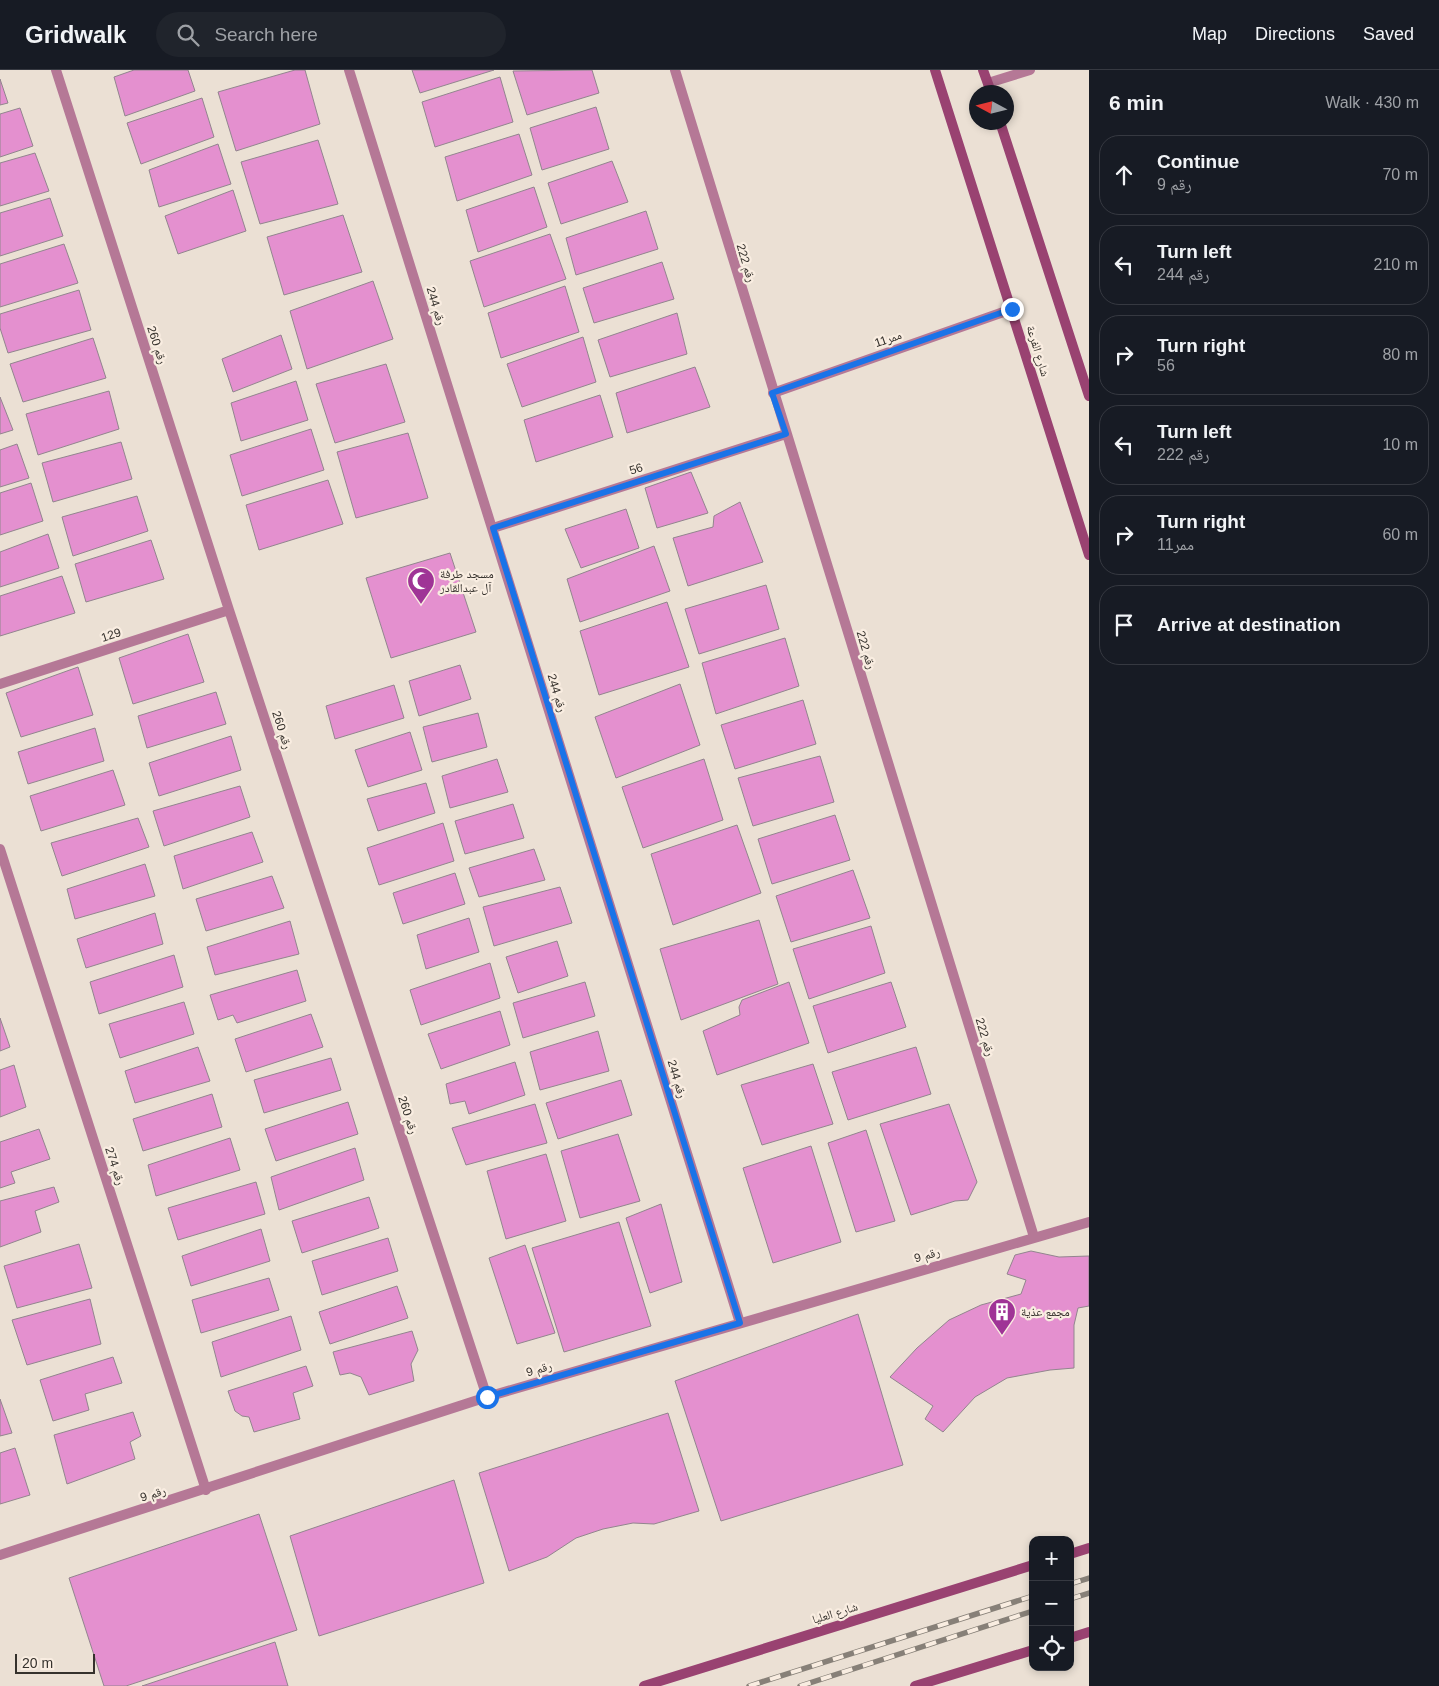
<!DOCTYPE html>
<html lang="en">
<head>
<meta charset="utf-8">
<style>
	body { margin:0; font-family:Arial,"Noto Naskh Arabic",sans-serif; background:#20242c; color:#f1f3f6 }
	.controls { position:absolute; right:15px; bottom:15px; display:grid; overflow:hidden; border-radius:10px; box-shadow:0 2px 8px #0003 }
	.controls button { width:45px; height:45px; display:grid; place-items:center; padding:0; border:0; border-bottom:1px solid #363941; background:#171b24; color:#f1f3f6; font:25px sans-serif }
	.compass { position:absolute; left:969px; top:15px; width:45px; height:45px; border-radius:50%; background:#171b24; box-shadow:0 2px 8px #0003; rotate:277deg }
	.scale { position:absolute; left:15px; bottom:12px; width:80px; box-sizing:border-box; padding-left:5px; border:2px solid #35312c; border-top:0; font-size:14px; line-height:18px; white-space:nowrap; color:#35312c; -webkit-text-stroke:4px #f9ede1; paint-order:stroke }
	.stop { position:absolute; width:15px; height:15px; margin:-11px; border:4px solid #1a73e8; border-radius:50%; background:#fff }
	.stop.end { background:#1a73e8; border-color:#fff; box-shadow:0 1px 5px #0008 }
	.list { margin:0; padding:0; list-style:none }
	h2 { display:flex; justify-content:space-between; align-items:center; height:65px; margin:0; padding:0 20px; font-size:21px }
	h2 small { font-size:16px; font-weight:400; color:#9ea1a6 }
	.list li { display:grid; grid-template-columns:32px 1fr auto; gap:15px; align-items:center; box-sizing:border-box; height:80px; margin:0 10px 10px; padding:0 10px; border:1px solid #363941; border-radius:20px }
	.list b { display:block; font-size:19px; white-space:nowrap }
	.list p { margin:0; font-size:16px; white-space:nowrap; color:#9ea1a6 }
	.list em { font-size:16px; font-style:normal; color:#9ea1a6 }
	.icon { flex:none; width:28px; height:28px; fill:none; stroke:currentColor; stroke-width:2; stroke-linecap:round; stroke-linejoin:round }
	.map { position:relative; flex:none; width:1089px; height:1616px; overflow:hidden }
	header { display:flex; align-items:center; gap:30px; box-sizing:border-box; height:70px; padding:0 25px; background:#171b24; border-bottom:1px solid #363941 }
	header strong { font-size:24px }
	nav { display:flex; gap:28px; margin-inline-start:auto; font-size:18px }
	.search { width:350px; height:45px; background:#20242c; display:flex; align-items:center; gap:12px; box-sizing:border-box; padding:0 18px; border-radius:28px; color:#9ea1a6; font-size:19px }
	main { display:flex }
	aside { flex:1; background:#171b24 }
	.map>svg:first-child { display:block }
</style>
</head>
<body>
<header>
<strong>Gridwalk</strong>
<div class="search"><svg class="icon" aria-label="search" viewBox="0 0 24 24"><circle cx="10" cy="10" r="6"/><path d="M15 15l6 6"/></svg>Search here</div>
<nav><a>Map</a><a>Directions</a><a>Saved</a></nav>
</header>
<main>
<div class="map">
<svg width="1089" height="1616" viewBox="0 0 1089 1616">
	<rect width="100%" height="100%" fill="#ebe0d4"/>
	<path fill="#e490cf" stroke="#92858e" d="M 134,0 L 188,0 L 195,21 L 125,46 L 114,7 Z
		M 295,0 L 305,0 L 320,54 L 236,81 L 218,22 Z
		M 412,0 L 494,0 L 420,23 Z
		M 592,0 L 599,23 L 527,45 L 513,1 Z
		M 500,7 L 513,52 L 435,77 L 422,32 Z
		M 0,9 L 8,33 L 0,35 Z
		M 202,28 L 214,67 L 141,94 L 127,53 Z
		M 596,37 L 609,79 L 542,100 L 530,58 Z
		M 20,38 L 33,76 L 0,87 L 0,44 Z
		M 519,64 L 532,105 L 457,131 L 445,87 Z
		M 318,70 L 338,134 L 260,154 L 241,92 Z
		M 218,74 L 231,114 L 159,137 L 149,100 Z
		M 35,83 L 49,121 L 0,136 L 0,93 Z
		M 612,91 L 628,132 L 561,154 L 548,113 Z
		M 534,117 L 547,157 L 478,182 L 466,140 Z
		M 233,120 L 246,161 L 178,184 L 165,146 Z
		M 50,128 L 63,166 L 0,186 L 0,143 Z
		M 646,141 L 658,179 L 576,205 L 566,168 Z
		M 343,145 L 362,202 L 284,225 L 267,167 Z
		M 550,164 L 566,209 L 484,237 L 470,191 Z
		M 64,174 L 78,213 L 0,237 L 0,194 Z
		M 662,192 L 674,229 L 594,253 L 583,218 Z
		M 373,211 L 393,269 L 307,299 L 290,241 Z
		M 565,216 L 579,262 L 501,288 L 488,243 Z
		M 79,220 L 91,260 L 8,283 L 0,258 L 0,244 Z
		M 677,243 L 687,284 L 610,307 L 598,270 Z
		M 281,265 L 292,299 L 233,322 L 222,289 Z
		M 583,267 L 596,312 L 522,337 L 507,294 Z
		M 93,268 L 106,308 L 23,332 L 10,294 Z
		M 386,294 L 405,352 L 335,373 L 316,314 Z
		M 695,297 L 710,337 L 627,363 L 616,323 Z
		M 296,311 L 308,350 L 241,371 L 231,333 Z
		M 109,321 L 119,359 L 38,385 L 26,344 Z
		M 600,325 L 613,367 L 536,392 L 524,350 Z
		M 0,327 L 13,360 L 0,364 Z
		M 311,359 L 324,400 L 242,426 L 230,385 Z
		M 408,363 L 428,428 L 356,448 L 337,382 Z
		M 121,372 L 132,409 L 53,432 L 42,393 Z
		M 17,374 L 29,408 L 0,417 L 0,380 Z
		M 691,402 L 708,443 L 657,458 L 645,418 Z
		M 328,410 L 343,454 L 259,480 L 246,435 Z
		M 31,413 L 43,451 L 0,465 L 0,423 Z
		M 137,426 L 148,461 L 73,486 L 62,447 Z
		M 740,432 L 763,492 L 688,516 L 673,468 L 713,457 L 714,446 Z
		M 626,439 L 639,478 L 581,498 L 565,459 Z
		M 48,464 L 59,498 L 0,517 L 0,482 Z
		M 151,470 L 164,509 L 86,532 L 75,494 Z
		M 654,476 L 670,521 L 580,552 L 567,509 Z
		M 450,483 L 476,562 L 391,588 L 366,508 Z
		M 62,506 L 75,543 L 0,566 L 0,526 Z
		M 766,515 L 779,559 L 699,584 L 685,539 Z
		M 667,532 L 689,597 L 599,625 L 580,561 Z
		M 188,564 L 204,612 L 133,634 L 119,588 Z
		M 785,568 L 799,616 L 716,644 L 702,593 Z
		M 460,595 L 471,629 L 419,646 L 409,611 Z
		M 78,597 L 93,645 L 21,667 L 6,623 Z
		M 680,614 L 700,675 L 616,708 L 595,647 Z
		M 394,615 L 404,648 L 335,669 L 326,636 Z
		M 216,622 L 226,654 L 147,678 L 138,646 Z
		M 803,630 L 816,674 L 735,699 L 721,655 Z
		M 478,643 L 487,677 L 432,692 L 423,657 Z
		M 95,658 L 104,691 L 28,714 L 18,682 Z
		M 410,662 L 422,700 L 368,717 L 355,680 Z
		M 231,666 L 241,700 L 159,726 L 149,693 Z
		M 820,686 L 834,732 L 753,756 L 738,708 Z
		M 497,689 L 508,722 L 450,738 L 442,706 Z
		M 704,689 L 723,750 L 643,778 L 622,717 Z
		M 113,700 L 125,735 L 41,761 L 30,726 Z
		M 426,713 L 435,743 L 378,761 L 367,729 Z
		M 240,716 L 250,747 L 164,776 L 153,741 Z
		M 513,734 L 524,768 L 465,784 L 455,751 Z
		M 835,745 L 850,790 L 772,814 L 758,769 Z
		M 138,748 L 149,777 L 62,806 L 51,773 Z
		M 443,753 L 454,791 L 379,815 L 367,778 Z
		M 737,755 L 761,823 L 673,855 L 651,784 Z
		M 252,762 L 263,792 L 183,819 L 174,786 Z
		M 534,779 L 545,810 L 479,827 L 469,798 Z
		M 145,794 L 155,826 L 75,849 L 67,819 Z
		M 853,800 L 870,848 L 791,872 L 776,826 Z
		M 455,803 L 465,834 L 403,854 L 393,823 Z
		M 272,806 L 284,838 L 206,861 L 196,829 Z
		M 560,817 L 572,853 L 494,876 L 483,837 Z
		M 155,843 L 163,874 L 86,898 L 77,869 Z
		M 469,848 L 479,882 L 426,899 L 417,865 Z
		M 759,850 L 778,914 L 681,950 L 660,879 Z
		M 290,851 L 299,884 L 215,905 L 207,877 Z
		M 871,856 L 885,903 L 809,929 L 793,879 Z
		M 557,871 L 568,906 L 518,923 L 506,887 Z
		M 174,885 L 183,917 L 99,944 L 90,912 Z
		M 490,893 L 500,928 L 421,955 L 410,920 Z
		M 297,900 L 306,931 L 237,953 L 233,945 L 218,950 L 210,925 Z
		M 585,912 L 595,946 L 523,968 L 513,933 Z
		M 789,912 L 809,973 L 717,1005 L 703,961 L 740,945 L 739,937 L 742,930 Z
		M 891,912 L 906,957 L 828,983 L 813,936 Z
		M 184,932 L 194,964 L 120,988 L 109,954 Z
		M 500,941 L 510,975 L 441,999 L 428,964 Z
		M 311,944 L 323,977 L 246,1002 L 235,969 Z
		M 0,948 L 10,977 L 0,981 Z
		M 598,961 L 609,1001 L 540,1020 L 530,982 Z
		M 198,977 L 210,1011 L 135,1033 L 125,1001 Z
		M 916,977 L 931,1024 L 848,1050 L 832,1002 Z
		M 331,988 L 341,1020 L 264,1043 L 254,1010 Z
		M 515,992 L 525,1025 L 469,1044 L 465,1031 L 450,1034 L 446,1014 Z
		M 813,994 L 833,1054 L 762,1075 L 741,1015 Z
		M 14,995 L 26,1037 L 0,1047 L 0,1000 Z
		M 621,1010 L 632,1045 L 558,1069 L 546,1033 Z
		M 212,1024 L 222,1057 L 143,1081 L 133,1049 Z
		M 348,1032 L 358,1064 L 276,1091 L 265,1059 Z
		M 535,1034 L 547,1073 L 466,1095 L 452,1058 Z
		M 949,1034 L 977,1112 L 968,1130 L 955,1131 L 911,1145 L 880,1054 Z
		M 39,1059 L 50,1089 L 11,1102 L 15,1113 L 0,1118 L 0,1072 Z
		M 866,1060 L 895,1151 L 856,1162 L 828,1073 Z
		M 618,1064 L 640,1131 L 580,1148 L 561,1081 Z
		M 230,1068 L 240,1100 L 156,1126 L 148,1095 Z
		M 811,1076 L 841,1172 L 773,1193 L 743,1098 Z
		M 355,1078 L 364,1110 L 279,1140 L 271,1107 Z
		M 546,1084 L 566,1151 L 506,1169 L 487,1101 Z
		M 256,1112 L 265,1144 L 178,1170 L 168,1138 Z
		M 54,1117 L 59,1132 L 35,1141 L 41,1162 L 0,1177 L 0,1131 Z
		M 369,1127 L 379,1158 L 302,1183 L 292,1151 Z
		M 661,1134 L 682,1212 L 650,1223 L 626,1148 Z
		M 619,1152 L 651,1256 L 564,1282 L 532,1178 Z
		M 261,1159 L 270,1191 L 191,1216 L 182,1186 Z
		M 388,1168 L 398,1201 L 322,1225 L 312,1191 Z
		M 79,1174 L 92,1218 L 17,1238 L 4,1196 Z
		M 525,1175 L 555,1263 L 517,1274 L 489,1188 Z
		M 1031,1181 L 1059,1187 L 1089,1186 L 1089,1236 L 1078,1238 L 1074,1255 L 1074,1298 L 1050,1300 L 1007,1308 L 975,1327 L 943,1362 L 925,1349 L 933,1336 L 890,1307 L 917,1278 L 949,1250 L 981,1235 L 1021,1224 L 1026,1210 L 1007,1204 L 1015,1185 Z
		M 269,1208 L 279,1240 L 201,1263 L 192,1230 Z
		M 397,1216 L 408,1248 L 330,1274 L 319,1242 Z
		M 90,1229 L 101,1274 L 27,1295 L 12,1250 Z
		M 858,1244 L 903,1395 L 721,1451 L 675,1311 Z
		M 291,1246 L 301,1280 L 221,1307 L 212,1272 Z
		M 412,1261 L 418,1280 L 411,1294 L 414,1311 L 369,1325 L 361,1307 L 350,1303 L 340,1305 L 333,1282 Z
		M 113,1287 L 122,1313 L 85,1324 L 89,1340 L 53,1351 L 40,1310 Z
		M 306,1296 L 313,1316 L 293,1323 L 300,1349 L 254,1362 L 249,1347 L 242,1346 L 235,1341 L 228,1321 Z
		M 0,1329 L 12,1363 L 0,1366 Z
		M 133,1342 L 141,1366 L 130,1372 L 135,1389 L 67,1414 L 54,1365 Z
		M 668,1343 L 699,1441 L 654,1454 L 633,1453 L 603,1459 L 576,1468 L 547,1487 L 509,1501 L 479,1403 Z
		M 15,1378 L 30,1425 L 0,1434 L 0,1383 Z
		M 454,1410 L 484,1513 L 319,1566 L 290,1466 Z
		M 259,1444 L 297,1560 L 126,1616 L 104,1616 L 69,1508 Z
		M 275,1572 L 288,1616 L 142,1616 Z"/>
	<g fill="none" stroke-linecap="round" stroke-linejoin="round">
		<path stroke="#b57896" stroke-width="10" d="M 773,323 L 1012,239"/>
		<path stroke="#b57896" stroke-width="10" d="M 56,0 L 229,540 L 487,1327
			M 349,0 L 740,1253
			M 675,0 L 1034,1167
			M 988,13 L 1030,0
			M 493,458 L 786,364
			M 0,614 L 229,540
			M 0,779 L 206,1420
			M 0,1485 L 487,1327 L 1089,1152"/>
		<path stroke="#994271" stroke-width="10" d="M 935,0 L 1089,485
			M 983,0 L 991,22
			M 1000,52 L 1089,326
			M 1070,1484 L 1089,1478
			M 1070,1568 L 1089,1562
			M 644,1616 L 1033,1495
			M 915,1616 L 1033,1580"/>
		<defs>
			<path id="rail" d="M 1070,1514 L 1089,1508
				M 1070,1529 L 1089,1523
				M 749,1616 L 1033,1526
				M 800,1616 L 1033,1541"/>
		</defs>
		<use href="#rail" stroke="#878078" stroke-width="5.5"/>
		<use href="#rail" stroke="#f9ede1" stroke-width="4" stroke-dasharray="11" stroke-linecap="butt"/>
	</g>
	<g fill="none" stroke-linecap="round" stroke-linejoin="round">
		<path stroke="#1a73e8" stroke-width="6" d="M 487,1327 L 740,1253 L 493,458 L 786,364 L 772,323 L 1012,239"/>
	</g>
	<defs>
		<symbol id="mosque-pin" viewBox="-11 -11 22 30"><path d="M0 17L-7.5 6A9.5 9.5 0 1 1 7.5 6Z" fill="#9f3496" stroke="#f9ede1"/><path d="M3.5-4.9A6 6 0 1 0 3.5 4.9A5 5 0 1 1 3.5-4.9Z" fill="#fff"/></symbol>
		<symbol id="building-pin" viewBox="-11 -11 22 30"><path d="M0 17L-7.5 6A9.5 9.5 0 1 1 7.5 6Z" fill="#9f3496" stroke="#f9ede1"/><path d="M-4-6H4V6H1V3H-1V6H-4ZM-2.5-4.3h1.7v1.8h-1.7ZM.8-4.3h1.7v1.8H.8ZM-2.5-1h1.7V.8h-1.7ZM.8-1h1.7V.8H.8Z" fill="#fff"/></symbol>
	</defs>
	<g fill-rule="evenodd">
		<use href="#mosque-pin" x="405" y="495" width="32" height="43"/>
		<use href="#building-pin" x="986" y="1226" width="32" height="43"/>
	</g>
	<g text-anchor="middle" stroke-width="4.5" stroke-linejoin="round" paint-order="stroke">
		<g font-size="12" fill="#35312c" stroke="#f9ede1">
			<text transform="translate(746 193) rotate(73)" y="4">رقم 222</text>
			<text transform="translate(436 236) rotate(73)" y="4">رقم 244</text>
			<text transform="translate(888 269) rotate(-19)" y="4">ممر11</text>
			<text transform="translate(157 275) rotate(72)" y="4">رقم 260</text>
			<text transform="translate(1038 281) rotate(73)" y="4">شارع الفرعة</text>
			<text transform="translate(636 399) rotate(-18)" y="4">56</text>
			<text transform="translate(111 565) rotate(-18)" y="4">129</text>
			<text transform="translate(866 580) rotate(73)" y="4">رقم 222</text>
			<text transform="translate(557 623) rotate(73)" y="4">رقم 244</text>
			<text transform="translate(282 660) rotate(72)" y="4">رقم 260</text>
			<text transform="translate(985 967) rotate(73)" y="4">رقم 222</text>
			<text transform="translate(677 1009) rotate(73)" y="4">رقم 244</text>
			<text transform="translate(408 1045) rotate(72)" y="4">رقم 260</text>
			<text transform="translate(115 1096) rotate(72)" y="4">رقم 274</text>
			<text transform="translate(927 1185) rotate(-16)" y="4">رقم 9</text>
			<text transform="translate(539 1299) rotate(-16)" y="4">رقم 9</text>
			<text transform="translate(153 1424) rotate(-18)" y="4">رقم 9</text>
			<text transform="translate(835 1543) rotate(-17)" y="4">شارع العليا</text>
		</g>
		<g font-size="12" fill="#35312c" stroke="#f9ede1" text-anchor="start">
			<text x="440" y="508">مسجد طرفة<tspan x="440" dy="14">آل عبدالقادر</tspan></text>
			<text x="1021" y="1246">مجمع عذية</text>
		</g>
	</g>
</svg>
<div class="controls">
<button>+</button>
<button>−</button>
<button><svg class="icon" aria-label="locate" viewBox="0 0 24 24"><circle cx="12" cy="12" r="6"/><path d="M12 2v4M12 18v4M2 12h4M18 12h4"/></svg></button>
</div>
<svg class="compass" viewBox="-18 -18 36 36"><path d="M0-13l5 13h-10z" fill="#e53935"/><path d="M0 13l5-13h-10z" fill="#9ea1a6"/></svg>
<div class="scale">20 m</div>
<div class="stop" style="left:487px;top:1327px"></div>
<div class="stop end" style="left:1012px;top:239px"></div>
</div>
<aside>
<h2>6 min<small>Walk · 430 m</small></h2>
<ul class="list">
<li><svg class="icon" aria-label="ahead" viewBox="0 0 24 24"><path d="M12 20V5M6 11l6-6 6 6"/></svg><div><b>Continue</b><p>رقم 9</p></div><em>70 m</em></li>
<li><svg class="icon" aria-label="left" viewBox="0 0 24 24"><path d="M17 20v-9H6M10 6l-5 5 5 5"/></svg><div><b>Turn left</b><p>رقم 244</p></div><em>210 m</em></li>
<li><svg class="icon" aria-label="right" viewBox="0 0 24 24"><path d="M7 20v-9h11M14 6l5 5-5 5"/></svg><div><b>Turn right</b><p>56</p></div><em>80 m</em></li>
<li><svg class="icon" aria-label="left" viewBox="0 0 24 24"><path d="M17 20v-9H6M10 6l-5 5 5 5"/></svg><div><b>Turn left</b><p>رقم 222</p></div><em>10 m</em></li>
<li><svg class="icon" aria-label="right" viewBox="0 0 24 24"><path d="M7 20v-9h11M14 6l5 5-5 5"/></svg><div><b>Turn right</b><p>ممر11</p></div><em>60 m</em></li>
<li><svg class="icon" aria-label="arrive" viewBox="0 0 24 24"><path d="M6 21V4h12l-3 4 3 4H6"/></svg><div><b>Arrive at destination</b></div></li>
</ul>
</aside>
</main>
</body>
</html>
